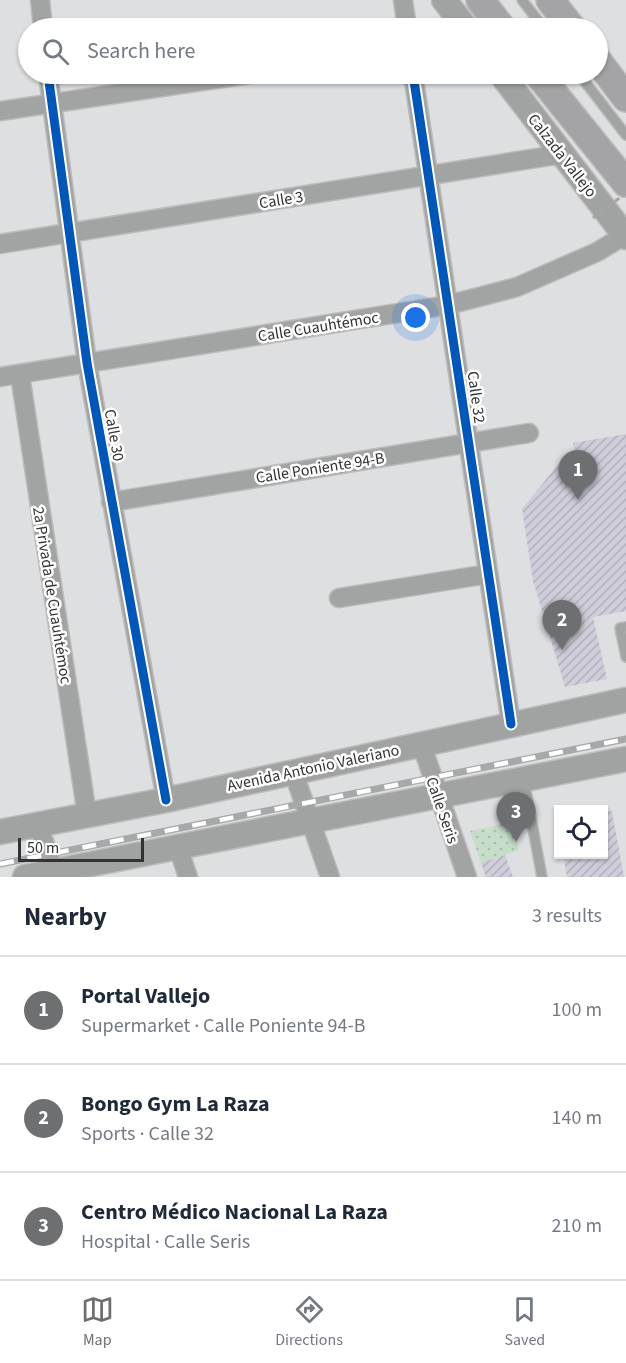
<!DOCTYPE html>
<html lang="en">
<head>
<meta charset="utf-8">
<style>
	body { margin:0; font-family:"Source Sans 3",sans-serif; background:#f2f2f3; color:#1f2937 }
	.controls { position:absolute; right:18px; bottom:18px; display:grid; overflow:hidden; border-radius:0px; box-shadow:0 2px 4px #0004 }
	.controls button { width:54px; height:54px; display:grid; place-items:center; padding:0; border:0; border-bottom:2px solid #e0e1e3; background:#fff; color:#1f2937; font:30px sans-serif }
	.scale { position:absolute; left:18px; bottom:15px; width:126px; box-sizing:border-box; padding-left:6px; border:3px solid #313233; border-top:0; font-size:16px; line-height:21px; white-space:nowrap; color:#313233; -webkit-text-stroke:4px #fff; paint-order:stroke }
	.you { position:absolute; left:416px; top:318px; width:21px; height:21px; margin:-15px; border:4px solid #fff; border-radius:50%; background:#1a73e8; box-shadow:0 0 0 9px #1a73e833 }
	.badge { display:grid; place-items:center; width:39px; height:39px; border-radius:50%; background:#6e6f70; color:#fff; font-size:20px; font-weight:700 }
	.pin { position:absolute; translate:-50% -50px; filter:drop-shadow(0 2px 3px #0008) }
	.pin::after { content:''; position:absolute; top:32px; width:21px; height:18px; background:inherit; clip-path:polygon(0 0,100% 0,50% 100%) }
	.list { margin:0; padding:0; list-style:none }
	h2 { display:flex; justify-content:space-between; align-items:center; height:78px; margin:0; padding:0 24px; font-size:26px }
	h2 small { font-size:20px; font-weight:400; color:#747a83 }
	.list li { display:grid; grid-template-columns:39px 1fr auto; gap:18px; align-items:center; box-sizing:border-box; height:108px; padding:0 24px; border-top:2px solid #e0e1e3 }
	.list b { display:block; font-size:22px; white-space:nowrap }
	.list p { margin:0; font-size:20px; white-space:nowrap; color:#747a83 }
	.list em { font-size:20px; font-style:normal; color:#747a83 }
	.icon { flex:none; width:33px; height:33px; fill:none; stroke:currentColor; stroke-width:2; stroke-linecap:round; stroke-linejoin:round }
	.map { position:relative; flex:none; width:626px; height:877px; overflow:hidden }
	.search { position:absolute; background:#fff; box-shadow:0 2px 4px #0004; left:18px; right:18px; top:18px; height:66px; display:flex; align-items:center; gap:15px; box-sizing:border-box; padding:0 21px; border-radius:33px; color:#747a83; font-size:22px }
	.sheet { height:402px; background:#fff }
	nav { display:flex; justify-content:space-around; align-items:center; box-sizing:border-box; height:84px; border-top:2px solid #e0e1e3; background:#fff; font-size:16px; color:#747a83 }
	nav a { display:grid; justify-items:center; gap:3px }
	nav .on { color:#6e6f70 }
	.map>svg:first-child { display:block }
</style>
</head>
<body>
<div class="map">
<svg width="626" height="877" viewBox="0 0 626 877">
	<defs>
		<pattern id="grass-dots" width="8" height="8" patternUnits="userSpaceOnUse" patternTransform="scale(1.5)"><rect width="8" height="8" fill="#c6ddc9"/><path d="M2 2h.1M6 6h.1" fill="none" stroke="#abbead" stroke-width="1.8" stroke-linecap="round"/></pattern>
		<pattern id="building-hatch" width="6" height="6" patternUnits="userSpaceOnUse" patternTransform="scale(1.5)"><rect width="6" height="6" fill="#cfcdd9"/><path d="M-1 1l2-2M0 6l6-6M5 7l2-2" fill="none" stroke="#b2b0bb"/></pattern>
	</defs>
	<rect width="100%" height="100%" fill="#dedfe1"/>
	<path fill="url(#grass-dots)" d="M 516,821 L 518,850 L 481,863 L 470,831 Z"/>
	<path fill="url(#building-hatch)" d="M 626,434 L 626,611 L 593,617 L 607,679 L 565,687 L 533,581 L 522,509 L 560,462 L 576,459 L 573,443 Z
		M 612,811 L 624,877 L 567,877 L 563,854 L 604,854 L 604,812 Z
		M 505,855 L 513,877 L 486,877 L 481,863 Z"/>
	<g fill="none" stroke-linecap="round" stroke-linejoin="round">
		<defs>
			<path id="lane" d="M 522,0 L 544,28
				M 579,74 L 626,135
				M 626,627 L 620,628 L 626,657
				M 524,780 L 542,877"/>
			<path id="street" d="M 40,0 L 43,28
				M 403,0 L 407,28
				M 48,74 L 87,363 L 166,800
				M 413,74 L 511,724
				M 0,111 L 249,74
				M 0,244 L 562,154
				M 20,375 L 87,815
				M 0,377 L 448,305 L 517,287 L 597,252 L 625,235
				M 111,502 L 529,433
				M 339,598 L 488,574
				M 421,743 L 467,877
				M 293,771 L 330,877
				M 38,824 L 56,877
				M 178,847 L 188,877"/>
			<path id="secondary" d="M 444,0 L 466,28
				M 501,74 L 626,237
				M 0,832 L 166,800 L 626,700
				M 25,877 L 626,759"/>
			<path id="primary" d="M 480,0 L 502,28
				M 550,0 L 572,28
				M 598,61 L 626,98
				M 538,74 L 626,183"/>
		</defs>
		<use href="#lane" stroke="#bcbcbd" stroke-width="12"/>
		<use href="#street" stroke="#bcbcbd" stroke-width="21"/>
		<use href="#secondary" stroke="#bcbcbd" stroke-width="27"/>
		<use href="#primary" stroke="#bcbcbd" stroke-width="30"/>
		<use href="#lane" stroke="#a2a3a3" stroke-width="9"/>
		<use href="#street" stroke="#a2a3a3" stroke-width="18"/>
		<use href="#secondary" stroke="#a1a2a2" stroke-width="24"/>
		<use href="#primary" stroke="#a4a4a6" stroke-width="27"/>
		<defs>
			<path id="rail" d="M 0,864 L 626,739"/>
		</defs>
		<use href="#rail" stroke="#a7a8a9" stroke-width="7"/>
		<use href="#rail" stroke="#fff" stroke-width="4.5" stroke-dasharray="14" stroke-linecap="butt"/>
		<path stroke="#a5a5a6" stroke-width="3" stroke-dasharray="6 3" stroke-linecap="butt" d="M 593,218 L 626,193"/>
		<defs>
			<path id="cycleway" d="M 48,74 L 87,363 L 166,800
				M 413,74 L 511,724"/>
		</defs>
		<use href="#cycleway" stroke="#fff" stroke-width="13"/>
		<use href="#cycleway" stroke="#0057b8" stroke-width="9"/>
	</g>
	<g text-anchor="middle" stroke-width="5" stroke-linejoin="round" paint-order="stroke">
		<g font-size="16" fill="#313233" stroke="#fff">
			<text transform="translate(563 155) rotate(52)" y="6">Calzada Vallejo</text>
			<text transform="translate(281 199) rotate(-9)" y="6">Calle 3</text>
			<text transform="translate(318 326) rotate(-9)" y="6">Calle Cuauhtémoc</text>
			<text transform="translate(477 397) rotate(82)" y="6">Calle 32</text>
			<text transform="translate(115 435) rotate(80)" y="6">Calle 30</text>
			<text transform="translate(320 467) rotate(-9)" y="6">Calle Poniente 94-B</text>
			<text transform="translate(53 595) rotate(81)" y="6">2a Privada de Cuauhtémoc</text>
			<text transform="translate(313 767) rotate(-12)" y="6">Avenida Antonio Valeriano</text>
			<text transform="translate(443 810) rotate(71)" y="6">Calle Seris</text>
		</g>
	</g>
</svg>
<div class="controls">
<button><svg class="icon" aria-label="locate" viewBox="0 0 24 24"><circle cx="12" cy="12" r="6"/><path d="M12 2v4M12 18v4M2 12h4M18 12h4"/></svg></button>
</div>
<div class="scale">50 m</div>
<div class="you"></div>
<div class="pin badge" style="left:578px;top:500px">1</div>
<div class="pin badge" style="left:562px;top:650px">2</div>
<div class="pin badge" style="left:516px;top:842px">3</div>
<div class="search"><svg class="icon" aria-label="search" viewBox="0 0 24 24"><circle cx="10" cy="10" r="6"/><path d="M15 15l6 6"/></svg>Search here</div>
</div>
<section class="sheet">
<h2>Nearby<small>3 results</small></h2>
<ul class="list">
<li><span class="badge">1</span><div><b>Portal Vallejo</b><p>Supermarket · Calle Poniente 94-B</p></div><em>100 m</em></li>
<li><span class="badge">2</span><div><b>Bongo Gym La Raza</b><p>Sports · Calle 32</p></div><em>140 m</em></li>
<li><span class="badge">3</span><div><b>Centro Médico Nacional La Raza</b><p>Hospital · Calle Seris</p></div><em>210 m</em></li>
</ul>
</section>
<nav>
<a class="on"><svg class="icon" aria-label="map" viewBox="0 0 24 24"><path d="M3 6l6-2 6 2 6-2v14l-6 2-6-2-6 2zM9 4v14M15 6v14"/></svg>Map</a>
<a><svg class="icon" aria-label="directions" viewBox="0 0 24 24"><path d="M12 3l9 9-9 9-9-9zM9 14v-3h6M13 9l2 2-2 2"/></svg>Directions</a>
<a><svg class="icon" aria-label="saved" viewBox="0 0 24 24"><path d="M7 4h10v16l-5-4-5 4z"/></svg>Saved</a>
</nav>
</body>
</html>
